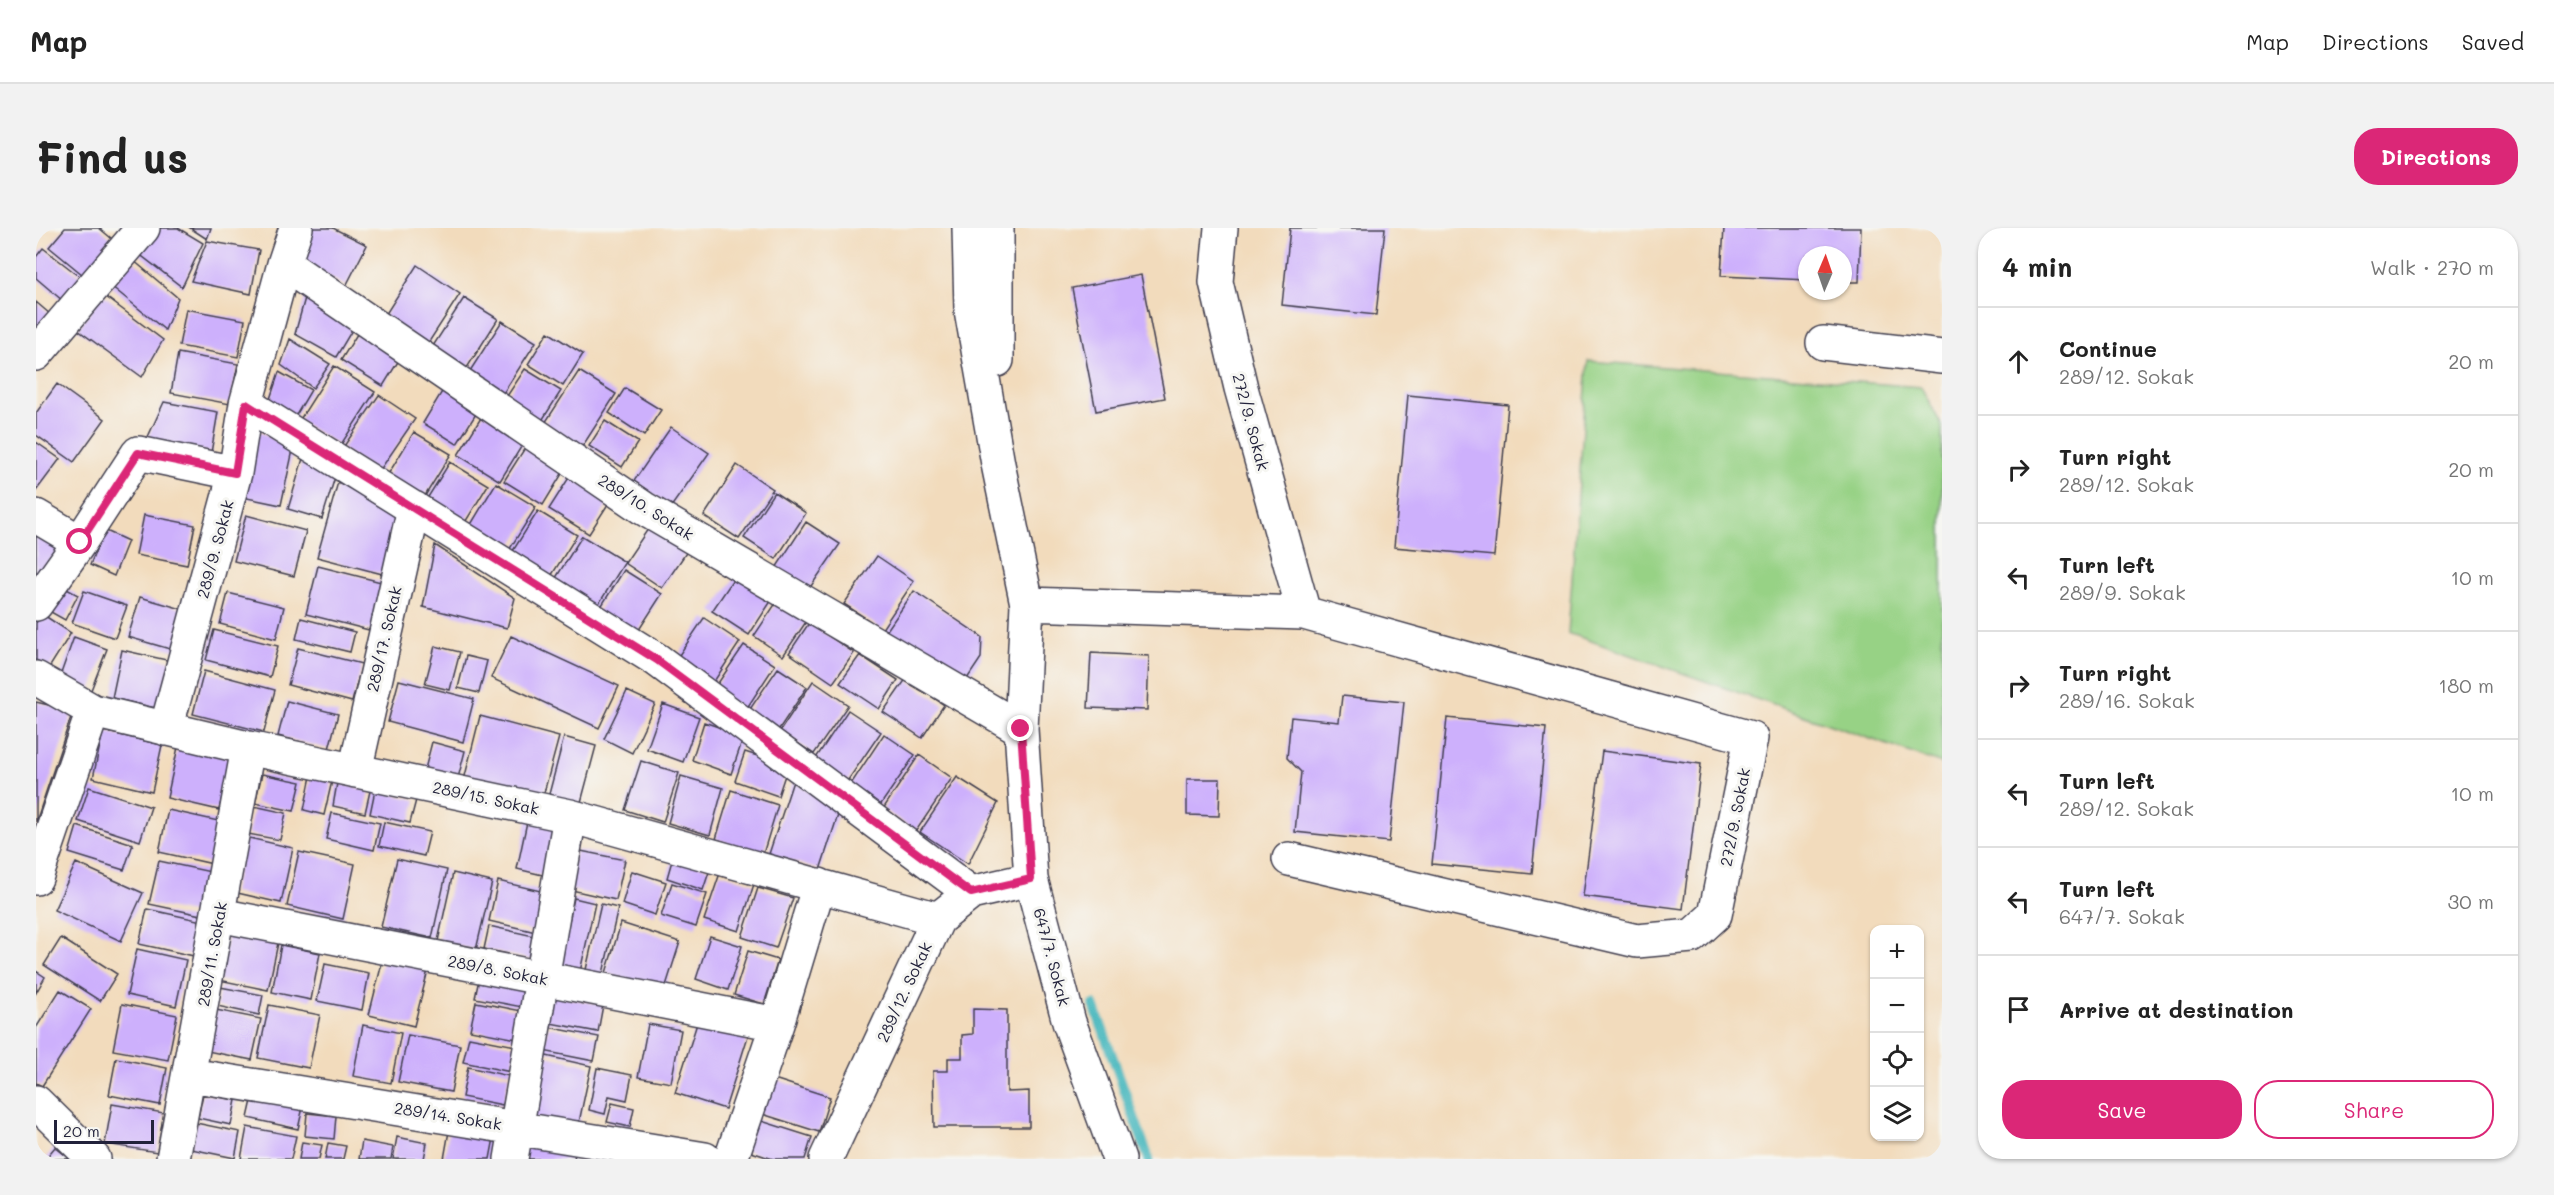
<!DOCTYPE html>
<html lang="en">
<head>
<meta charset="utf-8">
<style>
	body { margin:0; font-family:Mali,sans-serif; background:#f2f2f2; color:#222 }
	.controls { position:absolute; right:18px; bottom:18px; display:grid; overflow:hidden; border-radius:12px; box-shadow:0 2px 4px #0004 }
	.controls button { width:54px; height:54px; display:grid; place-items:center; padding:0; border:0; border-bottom:2px solid #e0e0e0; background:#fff; color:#222; font:30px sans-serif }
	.compass { position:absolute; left:1762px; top:18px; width:54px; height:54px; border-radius:50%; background:#fff; box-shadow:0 2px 4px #0004; rotate:2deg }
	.scale { position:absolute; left:18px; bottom:15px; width:100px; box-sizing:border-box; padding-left:6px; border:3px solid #22223b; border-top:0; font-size:16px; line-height:21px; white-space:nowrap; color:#22223b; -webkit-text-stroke:4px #f6f6f2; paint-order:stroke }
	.stop { position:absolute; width:18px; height:18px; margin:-14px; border:4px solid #db2777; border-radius:50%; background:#fff }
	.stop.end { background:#db2777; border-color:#fff; box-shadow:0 2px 6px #0008 }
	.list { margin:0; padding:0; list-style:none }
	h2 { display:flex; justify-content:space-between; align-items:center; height:78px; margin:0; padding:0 24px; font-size:26px }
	h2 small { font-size:20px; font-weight:400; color:#767676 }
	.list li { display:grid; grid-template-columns:39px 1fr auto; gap:18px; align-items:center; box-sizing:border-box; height:108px; padding:0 24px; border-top:2px solid #e0e0e0 }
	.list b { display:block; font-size:22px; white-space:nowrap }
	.list p { margin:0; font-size:20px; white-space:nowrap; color:#767676 }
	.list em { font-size:20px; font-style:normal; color:#767676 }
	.actions { display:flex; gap:12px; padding:18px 24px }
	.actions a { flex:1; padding:14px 0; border:2px solid #db2777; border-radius:24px; text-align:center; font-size:21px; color:#db2777 }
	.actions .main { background:#db2777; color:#fff }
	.icon { flex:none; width:33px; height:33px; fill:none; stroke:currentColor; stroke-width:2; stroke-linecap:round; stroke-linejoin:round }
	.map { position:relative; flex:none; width:1906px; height:931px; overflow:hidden; border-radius:24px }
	header { display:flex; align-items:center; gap:36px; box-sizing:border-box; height:84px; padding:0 30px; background:#fff; border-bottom:2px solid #e0e0e0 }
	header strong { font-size:28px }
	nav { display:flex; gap:33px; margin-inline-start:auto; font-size:21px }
	.intro { display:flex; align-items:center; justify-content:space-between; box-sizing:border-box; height:144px; padding:0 36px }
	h1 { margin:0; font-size:42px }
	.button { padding:15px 27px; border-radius:24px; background:#db2777; color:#fff; font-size:21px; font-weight:700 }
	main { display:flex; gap:36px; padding:0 36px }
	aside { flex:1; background:#fff; border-radius:24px; box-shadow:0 2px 4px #0004 }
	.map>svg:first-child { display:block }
</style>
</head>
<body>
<header>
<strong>Map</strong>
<nav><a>Map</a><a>Directions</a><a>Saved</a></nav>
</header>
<div class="intro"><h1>Find us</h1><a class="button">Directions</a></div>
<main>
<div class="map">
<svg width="1906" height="931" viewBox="0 0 1906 931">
	<rect width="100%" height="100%" fill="#f6f6f2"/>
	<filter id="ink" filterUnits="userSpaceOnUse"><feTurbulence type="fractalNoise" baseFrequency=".0167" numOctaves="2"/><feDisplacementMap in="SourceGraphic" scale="12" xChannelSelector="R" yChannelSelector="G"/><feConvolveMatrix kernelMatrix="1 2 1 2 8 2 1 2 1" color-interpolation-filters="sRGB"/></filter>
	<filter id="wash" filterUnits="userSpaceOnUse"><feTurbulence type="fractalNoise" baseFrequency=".008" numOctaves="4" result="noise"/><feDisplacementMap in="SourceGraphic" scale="24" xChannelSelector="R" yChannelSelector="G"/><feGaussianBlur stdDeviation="1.35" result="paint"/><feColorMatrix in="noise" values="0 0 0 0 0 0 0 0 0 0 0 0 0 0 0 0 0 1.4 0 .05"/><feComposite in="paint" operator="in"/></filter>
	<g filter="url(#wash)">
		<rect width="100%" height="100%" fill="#f2dbbc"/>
		<path fill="#97d285" stroke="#5c7a60" stroke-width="1.5" d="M 1552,133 L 1885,159 L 1906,198 L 1906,536 L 1532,405 Z"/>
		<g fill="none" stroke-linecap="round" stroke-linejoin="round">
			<path stroke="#47b7bd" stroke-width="10" d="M 1058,777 L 1113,931"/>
		</g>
		<g id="blocks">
			<path fill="#cdb0fc" d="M 29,0 L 63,0 L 81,15 L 52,51 L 13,19 Z
				M 122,0 L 142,0 L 167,15 L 146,59 L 102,25 Z
				M 154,0 L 175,0 L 171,11 Z
				M 274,0 L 297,0 L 331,17 L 310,58 L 264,33 Z
				M 1254,0 L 1349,0 L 1340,87 L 1246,77 Z
				M 1688,0 L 1825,0 L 1823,54 L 1807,54 L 1807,27 L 1771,27 L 1771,52 L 1685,48 Z
				M 171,13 L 223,22 L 215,66 L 155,53 Z
				M 7,20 L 47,51 L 27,73 L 0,50 L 0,29 Z
				M 97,32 L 142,70 L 129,102 L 75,58 Z
				M 381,37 L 424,66 L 389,120 L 346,92 Z
				M 1105,47 L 1129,170 L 1060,183 L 1036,60 Z
				M 272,59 L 322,92 L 300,129 L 259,106 Z
				M 66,66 L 127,112 L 106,149 L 42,102 Z
				M 428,70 L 462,91 L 429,143 L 395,121 Z
				M 0,74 L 14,86 L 0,103 Z
				M 150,81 L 209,92 L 202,129 L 143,118 Z
				M 466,93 L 500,114 L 466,167 L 432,146 Z
				M 326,98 L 368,124 L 347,158 L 305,132 Z
				M 512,104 L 547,126 L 527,158 L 492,136 Z
				M 254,111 L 294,136 L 277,160 L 245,137 Z
				M 142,125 L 202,136 L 194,176 L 135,165 Z
				M 298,138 L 339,164 L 304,218 L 263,193 Z
				M 489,141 L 525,163 L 505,194 L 469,171 Z
				M 543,143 L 580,166 L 546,219 L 509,195 Z
				M 243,144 L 275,162 L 259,189 L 233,174 Z
				M 21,156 L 69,191 L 38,234 L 0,207 L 0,185 Z
				M 410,157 L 445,178 L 421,216 L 387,195 Z
				M 589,160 L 625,182 L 608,208 L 573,185 Z
				M 343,167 L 379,191 L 342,245 L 306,221 Z
				M 1372,167 L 1472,177 L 1458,328 L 1358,319 Z
				M 128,174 L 182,184 L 175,225 L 111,211 Z
				M 448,185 L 490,211 L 464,253 L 422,227 Z
				M 569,193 L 602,214 L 586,239 L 553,218 Z
				M 635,199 L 673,225 L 635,279 L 598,253 Z
				M 223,203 L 257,222 L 245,277 L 206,269 Z
				M 378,204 L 415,226 L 384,276 L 348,253 Z
				M 494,212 L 532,236 L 507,277 L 468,253 Z
				M 0,214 L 24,231 L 0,263 Z
				M 268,227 L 299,249 L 286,291 L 252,281 Z
				M 414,234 L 452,257 L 425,301 L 387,277 Z
				M 701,237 L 737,261 L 703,311 L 668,288 Z
				M 534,248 L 574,273 L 553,306 L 513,281 Z
				M 302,254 L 369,291 L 354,348 L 281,329 Z
				M 460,255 L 500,279 L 470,327 L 431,303 Z
				M 738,264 L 770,285 L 740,331 L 708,310 Z
				M 502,283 L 541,307 L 512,353 L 473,329 Z
				M 108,287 L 159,297 L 151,337 L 100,327 Z
				M 210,287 L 270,303 L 258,348 L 198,333 Z
				M 770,294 L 804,316 L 773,361 L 740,340 Z
				M 614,298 L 652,322 L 626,360 L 589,335 Z
				M 0,301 L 24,321 L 0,349 Z
				M 68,302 L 92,313 L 78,348 L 54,337 Z
				M 546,308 L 589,334 L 559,382 L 516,356 Z
				M 399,317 L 479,370 L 471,400 L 387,379 Z
				M 841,328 L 878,353 L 846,401 L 808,376 Z
				M 282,338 L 349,355 L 337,403 L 270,386 Z
				M 588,342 L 626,366 L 599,408 L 561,385 Z
				M 703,343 L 739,367 L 713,407 L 676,383 Z
				M 27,359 L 42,367 L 29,392 L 13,383 Z
				M 48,363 L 91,378 L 79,410 L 36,395 Z
				M 878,363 L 946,409 L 945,430 L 927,457 L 849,405 Z
				M 192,365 L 248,379 L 240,411 L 184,396 Z
				M 104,369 L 153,383 L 141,423 L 92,409 Z
				M 744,369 L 774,388 L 747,428 L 718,408 Z
				M 6,386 L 35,405 L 13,440 L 0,432 L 0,395 Z
				M 265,390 L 319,404 L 314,424 L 260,411 Z
				M 668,390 L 704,414 L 673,461 L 637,436 Z
				M 773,395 L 818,425 L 797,455 L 753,425 Z
				M 178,402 L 242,418 L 234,449 L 170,432 Z
				M 475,408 L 583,458 L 563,500 L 455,450 Z
				M 38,409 L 71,421 L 55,462 L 23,451 Z
				M 708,417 L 739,437 L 709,483 L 678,461 Z
				M 399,418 L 424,424 L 414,462 L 389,456 Z
				M 262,420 L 326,436 L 316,474 L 252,457 Z
				M 86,422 L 135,433 L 124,481 L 76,470 Z
				M 1055,425 L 1113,428 L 1111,482 L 1052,480 Z
				M 824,427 L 862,452 L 843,481 L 804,455 Z
				M 430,428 L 451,433 L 443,465 L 422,460 Z
				M 742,440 L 771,459 L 741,504 L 712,484 Z
				M 168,443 L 239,462 L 228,504 L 157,486 Z
				M 870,451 L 908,477 L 886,510 L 847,484 Z
				M 363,452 L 438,471 L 427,514 L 352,494 Z
				M 777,453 L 812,477 L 778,526 L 744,503 Z
				M 591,463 L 619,476 L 596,525 L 568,511 Z
				M 1306,468 L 1368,474 L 1353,614 L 1259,604 L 1265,544 L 1251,530 L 1255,489 L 1303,494 Z
				M 251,473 L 302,486 L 293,521 L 242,508 Z
				M 0,474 L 37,483 L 0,594 Z
				M 627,476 L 663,489 L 647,534 L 611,521 Z
				M 812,482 L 845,504 L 810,555 L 778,533 Z
				M 444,488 L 523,509 L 506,572 L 428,552 Z
				M 1411,490 L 1510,500 L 1496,646 L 1396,636 Z
				M 668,494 L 708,508 L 695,546 L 656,532 Z
				M 67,503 L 126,517 L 116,564 L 57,550 Z
				M 848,506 L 879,527 L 843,579 L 813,559 Z
				M 528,509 L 560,518 L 544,578 L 512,570 Z
				M 396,514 L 429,523 L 421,554 L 388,545 Z
				M 142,519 L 195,530 L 183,582 L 131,570 Z
				M 1566,523 L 1665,536 L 1647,681 L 1547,668 Z
				M 709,524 L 752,538 L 742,568 L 699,553 Z
				M 883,527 L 916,550 L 880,603 L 847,581 Z
				M 605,533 L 643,545 L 627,594 L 589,582 Z
				M 226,546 L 265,554 L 258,583 L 219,575 Z
				M 275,548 L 296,553 L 288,587 L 268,582 Z
				M 645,548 L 687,560 L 674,607 L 632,595 Z
				M 921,549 L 962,575 L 932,636 L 884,604 Z
				M 1151,551 L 1184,551 L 1183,588 L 1151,587 Z
				M 757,553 L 803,584 L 784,642 L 733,626 Z
				M 301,555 L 334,563 L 329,585 L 297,578 Z
				M 53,559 L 115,579 L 104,613 L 42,593 Z
				M 339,562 L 380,572 L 374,595 L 334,586 Z
				M 695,562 L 742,577 L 727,626 L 680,611 Z
				M 218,578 L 250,585 L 244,612 L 212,606 Z
				M 132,582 L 187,594 L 177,636 L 123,624 Z
				M 296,585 L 344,595 L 338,622 L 290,611 Z
				M 492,589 L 527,597 L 515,649 L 481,641 Z
				M 348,594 L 394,604 L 388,628 L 343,618 Z
				M 41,598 L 97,616 L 88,642 L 33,625 Z
				M 209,609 L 257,620 L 245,675 L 197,664 Z
				M 540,622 L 589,632 L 580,672 L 531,661 Z
				M 263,624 L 319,636 L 307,691 L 251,678 Z
				M 637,629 L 674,641 L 667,662 L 631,650 Z
				M 361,631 L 411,642 L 396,710 L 345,699 Z
				M 123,633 L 175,644 L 165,687 L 113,676 Z
				M 40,635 L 107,665 L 85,713 L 18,682 Z
				M 596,643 L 630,654 L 619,687 L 586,676 Z
				M 417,645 L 456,654 L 440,722 L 402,713 Z
				M 684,645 L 718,656 L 703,703 L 668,692 Z
				M 462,653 L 509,664 L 500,704 L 453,693 Z
				M 636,655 L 671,666 L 660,699 L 625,688 Z
				M 722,660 L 757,670 L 740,720 L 706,709 Z
				M 538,670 L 559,675 L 544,744 L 523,740 Z
				M 565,676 L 582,680 L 566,750 L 549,746 Z
				M 111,681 L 166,693 L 158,728 L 103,716 Z
				M 585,695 L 644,714 L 628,764 L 570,745 Z
				M 453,698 L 502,709 L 497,732 L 448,721 Z
				M 192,705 L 242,715 L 232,762 L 183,752 Z
				M 674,708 L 706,718 L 692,762 L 660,751 Z
				M 25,710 L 81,746 L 64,773 L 8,737 Z
				M 245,717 L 284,725 L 275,772 L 236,764 Z
				M 101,721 L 150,732 L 140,778 L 91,767 Z
				M 712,723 L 742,732 L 728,776 L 698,767 Z
				M 347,731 L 392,742 L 378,798 L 333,787 Z
				M 289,736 L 333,745 L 326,782 L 281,773 Z
				M 0,743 L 9,749 L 0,765 Z
				M 443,751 L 490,761 L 486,779 L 439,770 Z
				M 184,759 L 227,767 L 223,787 L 181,778 Z
				M 24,762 L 55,781 L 6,858 L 0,855 L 0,800 Z
				M 515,767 L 567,777 L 562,804 L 509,794 Z
				M 440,774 L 486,783 L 481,811 L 434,802 Z
				M 86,776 L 141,787 L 132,832 L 77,822 Z
				M 233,777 L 284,787 L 273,840 L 222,830 Z
				M 937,781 L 971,782 L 971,864 L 993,863 L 993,899 L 898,899 L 897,843 L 912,843 L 912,830 L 926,830 L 926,807 L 937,806 Z
				M 180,782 L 225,791 L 216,832 L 171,823 Z
				M 663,789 L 713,805 L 689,881 L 639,865 Z
				M 612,796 L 645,802 L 635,855 L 602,849 Z
				M 327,797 L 365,805 L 355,855 L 317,848 Z
				M 512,799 L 563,809 L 558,833 L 507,823 Z
				M 372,807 L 424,817 L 415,864 L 362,854 Z
				M 433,809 L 480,818 L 475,844 L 427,834 Z
				M 506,827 L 555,838 L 542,899 L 494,889 Z
				M 80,830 L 131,840 L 124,877 L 73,867 Z
				M 432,839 L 473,848 L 467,877 L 426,869 Z
				M 561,840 L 596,847 L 591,872 L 573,868 L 569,886 L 553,882 Z
				M 735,850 L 794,869 L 783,904 L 723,885 Z
				M 167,866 L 200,872 L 195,897 L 162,890 Z
				M 217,868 L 267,879 L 262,901 L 212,890 Z
				M 576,875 L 598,880 L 594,899 L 571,894 Z
				M 76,876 L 128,885 L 121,924 L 69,916 Z
				M 271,885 L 300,888 L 298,911 L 269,908 Z
				M 719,891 L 776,909 L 769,931 L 737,931 L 709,922 Z
				M 160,895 L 204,904 L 199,930 L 155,921 Z
				M 211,899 L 260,908 L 255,931 L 205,931 Z
				M 413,903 L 458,910 L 454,931 L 408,931 Z
				M 361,909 L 391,915 L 388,931 L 357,931 Z
				M 489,911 L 540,920 L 538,931 L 486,931 Z
				M 326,913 L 357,919 L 355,931 L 323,931 Z
				M 266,914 L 286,917 L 283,931 L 263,931 Z
				M 292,915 L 310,918 L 307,931 L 289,931 Z
				M 19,919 L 34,931 L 9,931 Z"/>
		</g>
	</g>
	<g filter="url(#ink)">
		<use href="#blocks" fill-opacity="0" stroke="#413e4e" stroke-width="1.5"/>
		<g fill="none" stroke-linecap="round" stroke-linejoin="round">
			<defs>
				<path id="minor" d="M 933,0 L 935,82 L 962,236 L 991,376 L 985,501 L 995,651 L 1033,794 L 1083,931
					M 1185,0 L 1180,54 L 1205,160 L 1268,385
					M 248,36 L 607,280 L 985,501
					M 1787,115 L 1906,129
					M 0,126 L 107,0
					M 961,132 L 961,0
					M 210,176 L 621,432 L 935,665
					M 0,288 L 44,314
					M 0,376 L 44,314 L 102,225 L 199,245
					M 991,376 L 1268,385 L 1715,510 L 1679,687 L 1656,708 L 1601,713 L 1253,631
					M 0,450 L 57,483 L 212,520 L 534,588 L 902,691
					M 130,501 L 199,245 L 210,176 L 248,36 L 260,0
					M 319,543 L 378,280
					M 0,650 L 57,483
					M 183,687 L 741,796
					M 154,847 L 669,931
					M 0,874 L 58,931
					M 137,931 L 212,520
					M 475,931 L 534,588
					M 695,931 L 741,796 L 783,657
					M 790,931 L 902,691 L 935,665 L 995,651"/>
			</defs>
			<use href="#minor" stroke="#413e4e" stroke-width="36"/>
			<use href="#minor" stroke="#fff" stroke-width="33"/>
		</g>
	</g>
	<g fill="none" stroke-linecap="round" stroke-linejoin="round" filter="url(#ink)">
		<path stroke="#db2777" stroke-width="8" d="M 44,314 L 102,225 L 199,245 L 210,176 L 621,432 L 935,665 L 995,651 L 985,501"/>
	</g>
	<g text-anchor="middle" stroke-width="6" stroke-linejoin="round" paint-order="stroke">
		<g font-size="16" fill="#22223b" stroke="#f6f6f2">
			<text transform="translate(1215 194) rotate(75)" y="6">272/9. Sokak</text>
			<text transform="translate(610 279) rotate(32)" y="6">289/10. Sokak</text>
			<text transform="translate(179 321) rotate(-75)" y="6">289/9. Sokak</text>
			<text transform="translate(348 411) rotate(-77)" y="6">289/17. Sokak</text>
			<text transform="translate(450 570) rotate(12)" y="6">289/15. Sokak</text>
			<text transform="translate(1699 589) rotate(-79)" y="6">272/9. Sokak</text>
			<text transform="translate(176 726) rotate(-80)" y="6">289/11. Sokak</text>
			<text transform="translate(1016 729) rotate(75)" y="6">647/7. Sokak</text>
			<text transform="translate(462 742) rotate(11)" y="6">289/8. Sokak</text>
			<text transform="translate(868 764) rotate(-65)" y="6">289/12. Sokak</text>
			<text transform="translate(412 888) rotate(9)" y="6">289/14. Sokak</text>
		</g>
	</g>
</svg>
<div class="controls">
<button>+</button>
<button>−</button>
<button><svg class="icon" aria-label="locate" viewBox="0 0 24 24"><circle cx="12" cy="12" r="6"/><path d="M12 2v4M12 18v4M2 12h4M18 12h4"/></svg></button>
<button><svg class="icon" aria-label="layers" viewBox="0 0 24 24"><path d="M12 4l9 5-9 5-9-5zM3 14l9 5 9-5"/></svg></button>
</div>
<svg class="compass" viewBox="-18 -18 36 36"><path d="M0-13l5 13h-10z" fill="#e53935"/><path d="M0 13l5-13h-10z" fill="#767676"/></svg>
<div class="scale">20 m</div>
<div class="stop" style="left:44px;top:314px"></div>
<div class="stop end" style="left:985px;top:501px"></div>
</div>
<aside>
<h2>4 min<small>Walk · 270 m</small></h2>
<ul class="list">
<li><svg class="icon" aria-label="ahead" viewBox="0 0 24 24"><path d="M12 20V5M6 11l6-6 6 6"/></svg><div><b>Continue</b><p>289/12. Sokak</p></div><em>20 m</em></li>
<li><svg class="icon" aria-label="right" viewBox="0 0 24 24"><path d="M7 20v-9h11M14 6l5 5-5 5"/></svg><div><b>Turn right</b><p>289/12. Sokak</p></div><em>20 m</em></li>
<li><svg class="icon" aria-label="left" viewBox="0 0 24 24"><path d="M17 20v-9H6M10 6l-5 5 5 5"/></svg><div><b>Turn left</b><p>289/9. Sokak</p></div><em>10 m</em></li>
<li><svg class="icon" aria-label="right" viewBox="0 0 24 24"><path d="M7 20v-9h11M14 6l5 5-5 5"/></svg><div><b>Turn right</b><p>289/16. Sokak</p></div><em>180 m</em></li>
<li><svg class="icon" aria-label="left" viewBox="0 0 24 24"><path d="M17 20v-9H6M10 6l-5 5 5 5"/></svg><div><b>Turn left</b><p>289/12. Sokak</p></div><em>10 m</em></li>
<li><svg class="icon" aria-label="left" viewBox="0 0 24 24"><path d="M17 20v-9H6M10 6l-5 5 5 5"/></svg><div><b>Turn left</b><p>647/7. Sokak</p></div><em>30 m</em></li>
<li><svg class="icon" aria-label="arrive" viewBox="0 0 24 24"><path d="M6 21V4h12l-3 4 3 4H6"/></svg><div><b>Arrive at destination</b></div></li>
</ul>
<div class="actions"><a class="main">Save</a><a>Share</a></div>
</aside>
</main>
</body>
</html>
